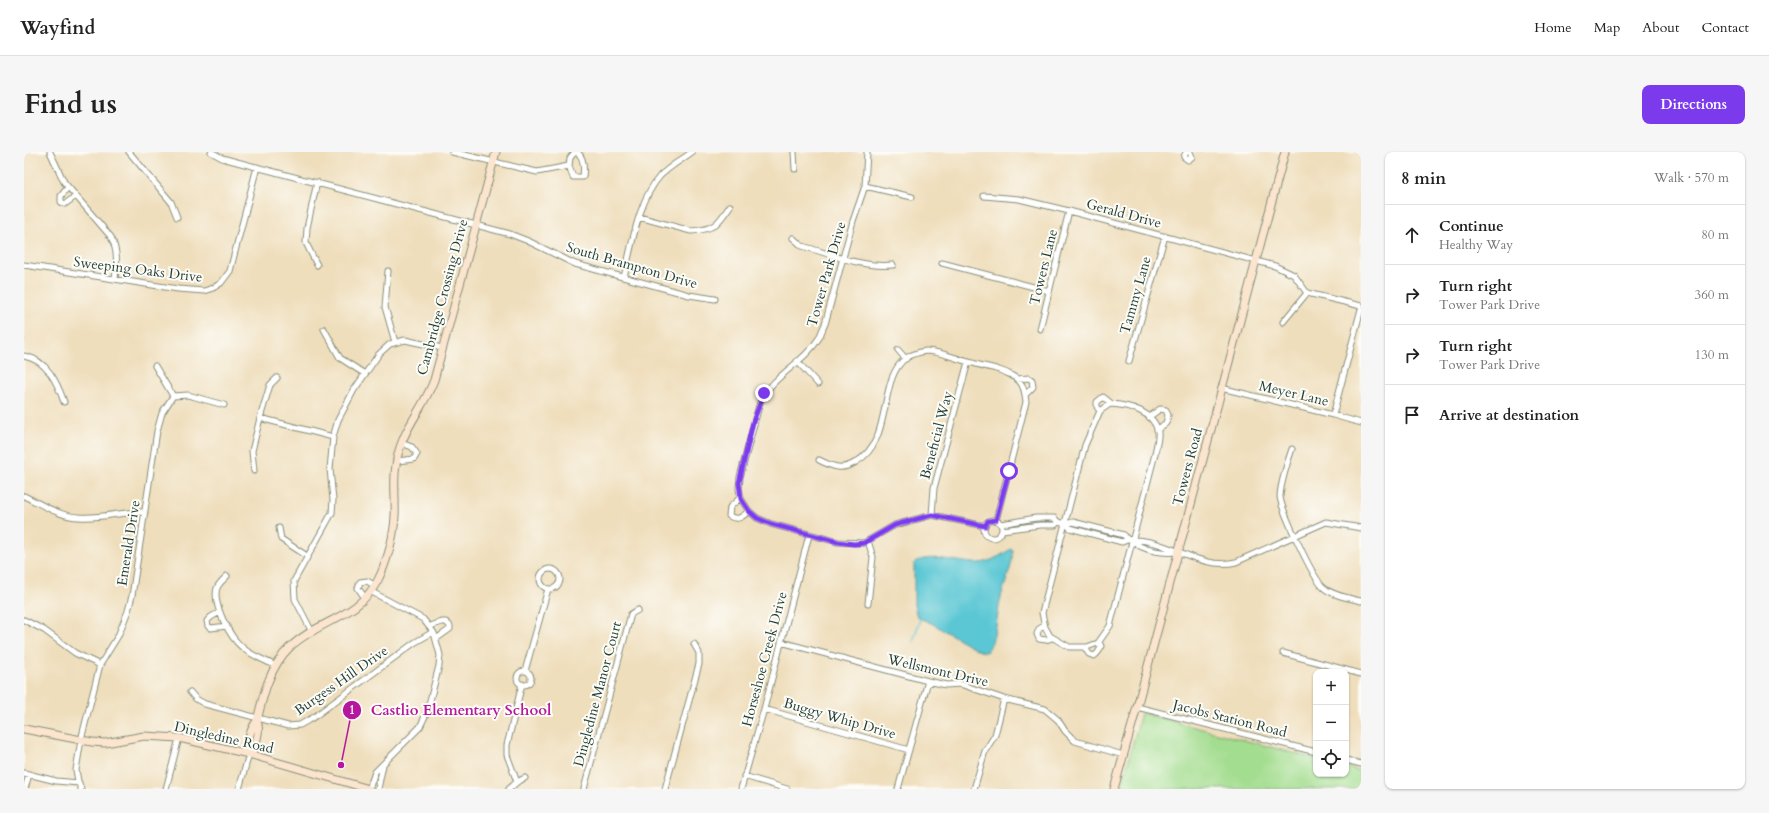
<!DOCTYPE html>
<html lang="en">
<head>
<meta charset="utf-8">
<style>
	body { margin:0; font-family:Cardo,serif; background:#f6f6f6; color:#222 }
	.controls { position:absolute; right:12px; bottom:12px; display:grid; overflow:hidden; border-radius:8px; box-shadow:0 1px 3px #0004 }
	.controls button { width:36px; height:36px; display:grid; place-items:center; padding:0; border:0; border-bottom:1px solid #e0e0e0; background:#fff; color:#222; font:20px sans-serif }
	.stop { position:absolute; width:12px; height:12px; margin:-9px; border:3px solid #7c3aed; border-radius:50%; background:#fff }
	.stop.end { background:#7c3aed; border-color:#fff; box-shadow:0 1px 4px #0008 }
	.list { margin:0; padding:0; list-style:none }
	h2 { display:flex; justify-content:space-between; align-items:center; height:52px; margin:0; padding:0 16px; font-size:17px }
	h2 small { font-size:13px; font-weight:400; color:#767676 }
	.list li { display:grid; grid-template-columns:26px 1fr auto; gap:12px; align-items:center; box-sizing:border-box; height:60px; padding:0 16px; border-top:1px solid #e0e0e0 }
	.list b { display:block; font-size:15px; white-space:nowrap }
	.list p { margin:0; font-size:13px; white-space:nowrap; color:#767676 }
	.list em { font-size:13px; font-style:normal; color:#767676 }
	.icon { flex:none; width:22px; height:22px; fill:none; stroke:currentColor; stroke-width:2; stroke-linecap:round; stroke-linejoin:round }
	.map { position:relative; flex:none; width:1337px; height:637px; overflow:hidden; border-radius:8px }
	header { display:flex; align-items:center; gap:24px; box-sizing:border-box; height:56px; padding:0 20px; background:#fff; border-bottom:1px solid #e0e0e0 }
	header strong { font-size:19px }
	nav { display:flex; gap:22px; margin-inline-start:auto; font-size:14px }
	.intro { display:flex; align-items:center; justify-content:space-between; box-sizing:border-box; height:96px; padding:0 24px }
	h1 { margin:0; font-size:28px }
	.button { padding:10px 18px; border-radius:8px; background:#7c3aed; color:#fff; font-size:14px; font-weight:700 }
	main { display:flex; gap:24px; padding:0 24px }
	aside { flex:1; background:#fff; border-radius:8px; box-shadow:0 1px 3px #0004 }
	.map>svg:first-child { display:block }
</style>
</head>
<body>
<header>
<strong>Wayfind</strong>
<nav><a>Home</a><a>Map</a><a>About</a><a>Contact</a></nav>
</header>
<div class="intro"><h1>Find us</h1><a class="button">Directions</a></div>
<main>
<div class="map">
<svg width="1337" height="637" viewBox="0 0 1337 637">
	<rect width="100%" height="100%" fill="#fdfcf7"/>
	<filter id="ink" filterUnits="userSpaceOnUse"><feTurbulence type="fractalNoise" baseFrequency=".025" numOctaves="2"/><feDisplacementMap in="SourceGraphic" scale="8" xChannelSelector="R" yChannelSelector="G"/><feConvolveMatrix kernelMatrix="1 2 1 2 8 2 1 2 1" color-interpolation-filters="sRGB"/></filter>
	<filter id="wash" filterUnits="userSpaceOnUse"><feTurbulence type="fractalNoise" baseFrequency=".012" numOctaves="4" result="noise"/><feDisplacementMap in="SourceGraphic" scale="16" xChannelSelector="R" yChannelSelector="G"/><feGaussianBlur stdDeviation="0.9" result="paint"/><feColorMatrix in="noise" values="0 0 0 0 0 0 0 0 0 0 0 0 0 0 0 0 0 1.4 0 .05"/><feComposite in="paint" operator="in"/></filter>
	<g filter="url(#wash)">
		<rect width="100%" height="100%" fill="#efdebc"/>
		<path fill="#a3dd8f" stroke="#618d62" d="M 1117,561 L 1292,607 L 1292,622 L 1322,622 L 1322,615 L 1337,619 L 1337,637 L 1097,637 Z"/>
		<path fill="#5bc7d4" stroke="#3d8284" d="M 987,397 L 989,398 C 989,415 980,432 976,449 C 973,463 972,490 962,500 L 956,499 L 907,471 L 893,465 L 890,453 L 890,411 C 906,400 937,412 955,411 C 967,410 977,403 987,397 Z"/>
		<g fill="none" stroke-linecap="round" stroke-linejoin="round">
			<path stroke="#5bc7d4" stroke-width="1.5" d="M 638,0 L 639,2
				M 889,490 L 896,467"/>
		</g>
	</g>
	<g filter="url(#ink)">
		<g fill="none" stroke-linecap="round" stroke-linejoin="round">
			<defs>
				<path id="street" d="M 26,0 L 40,30 L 87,85 C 94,99 93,111 91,127
					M 105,0 L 147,50 L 153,65
					M 187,0 L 198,6 L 486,82 L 504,89 L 551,112 L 665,143 L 691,147
					M 428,0 L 513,20 L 545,14 L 546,6 L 550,1 L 554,1 C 560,6 560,17 559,25 L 549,25 L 545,14
					M 770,0 L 771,17
					M 843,0 L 841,34 L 829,69 L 801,172 C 799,176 797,182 795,186 C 780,211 749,223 736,250 L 716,325 L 715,337 L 717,347 L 725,359 L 733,366 L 747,372 L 814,390 L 840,391 L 871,373 L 908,363 L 961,374
					M 1162,0 L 1160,5 L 1164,8 L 1168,5 L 1166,0
					M 293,30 L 283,76 L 282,91 L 293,113
					M 841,34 L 888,45
					M 44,35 L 37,44 L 37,50 L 41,52 L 52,44
					M 960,44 L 995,47 L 1045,59 L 1251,114 L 1270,123 L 1283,141 L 1337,154
					M 615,65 L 667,79 C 690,78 694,72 706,54
					M 769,86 L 778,94 L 785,96 C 812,104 841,116 869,113
					M 918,111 L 1025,139
					M 0,113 L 154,137 L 180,139 L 189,136 L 197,131 L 206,119 L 233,15
					M 364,119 L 361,155 L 371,190
					M 600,125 C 608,93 614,49 636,24 C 645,15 657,8 668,0
					M 1259,170 L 1283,141
					M 300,177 L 316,206 L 341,222
					M 1016,177 L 1045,59
					M 874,198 L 882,207
					M 0,204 C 23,208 33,230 40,250
					M 773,209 L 794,232
					M 1105,209 L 1141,84
					M 131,214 L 149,244
					M 993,227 L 1005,226 L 1008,228 L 1009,235 L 1001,243
					M 1197,236 L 1309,263 L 1337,271
					M 149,244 L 164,243 L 200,253
					M 1086,252 C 1104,253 1130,259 1134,280 C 1135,286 1132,295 1131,302 L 1086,474 L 1074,491 L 1063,495 L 1045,495 L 1026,484 L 1021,475 L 1018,461 L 1061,293 L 1076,259 Z
					M 1076,259 L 1073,255 L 1073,250 L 1079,245 L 1088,252
					M 1309,263 L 1337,157
					M 1125,265 L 1136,257 L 1142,258 L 1144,263 L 1142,271 L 1133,278
					M 236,266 L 309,285
					M 1268,297 C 1264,308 1256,334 1256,345 C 1258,359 1289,427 1300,436 C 1310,444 1325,446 1337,449
					M 795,308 C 809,315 818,319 832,310 C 870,289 853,227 882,206 C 887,203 895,200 902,199 C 917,199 934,208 949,211 C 957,214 967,215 975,218 C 982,220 992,225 996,230 C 1001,236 1001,243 1002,250 L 972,368
					M 373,309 L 390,307 L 393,302 L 388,295 L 377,291
					M 230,319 L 228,299 L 236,266 L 246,233 L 253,226
					M 0,344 C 17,352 37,365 55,365 C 78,367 99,359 121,360
					M 717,345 L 706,355 L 705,364 C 714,369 718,365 725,359
					M 908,363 L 910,336 L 944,210
					M960 377a9 9 0 1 1 18 0a9 9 0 1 1-18 0Z
					M 977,372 L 1012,366 L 1030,366 L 1034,370
					M 1042,372 L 1049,370 L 1100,383 L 1103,387
					M 255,376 L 257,387 L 283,404
					M 978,378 L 1016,373 L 1031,373 L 1034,370 L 1042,372 L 1046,376 L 1098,390 C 1102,388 1104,387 1108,388 C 1112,390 1114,394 1118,395 C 1129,400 1142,401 1153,400
					M 1109,388 C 1144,387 1176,419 1212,410 L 1302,370 L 1337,376
					M 844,389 L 849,405 L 844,452
					M516 427a10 10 0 1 1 20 0a10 10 0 1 1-20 0Z
					M 203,424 C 199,428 195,431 193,436 C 188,452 206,486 219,496 C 228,504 241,508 252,514
					M 341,446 L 334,436 L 336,430 L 343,429 L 350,433
					M 196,460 L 187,465 L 183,469 L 184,474 L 187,476 L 203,474
					M 0,468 L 20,478 L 51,501 L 76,513
					M 406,474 L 418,470 L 422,470 L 426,474 L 426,477 L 412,487
					M 1020,474 L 1015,477 L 1013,482 L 1015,487 L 1022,488 L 1028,486
					M 288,480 L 271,447 L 270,429 L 308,361 L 309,348 L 306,317 L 309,285 L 314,268 L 330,238 L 355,202 L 366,192 L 381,188 L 418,196
					M 757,490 L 904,529 L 922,533 L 936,532 L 980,547 L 1021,557 L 1034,568 L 1041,579 L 1051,589 L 1099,603
					M 1061,496 L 1065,502 L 1070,504 C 1075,501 1076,498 1077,494 L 1075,490
					M 1259,501 L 1337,522
					M 501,519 L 524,437
					M493 526a7 7 0 1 1 14 0a7 7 0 1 1-14 0Z
					M 166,540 L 172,547 L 181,552 L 264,574 L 276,573 L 290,565 L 390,491 L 409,480
					M 1113,555 L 1292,600
					M 740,557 L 885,598
					M 1322,608 L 1337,612
					M 0,621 L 32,629 L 55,631
					M 720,624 L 763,637
					M 493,630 L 483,603 L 483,593 L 498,532
					M 1,637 L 5,622
					M 57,637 L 54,629 L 52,618 L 57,588 L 76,513 L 94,484 L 104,459 L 108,444 L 133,279 L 138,261 L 149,244
					M 142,637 L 155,586
					M 215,637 L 225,602
					M 345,637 L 351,620 L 396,575 L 403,560 L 415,514 L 416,503 L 410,481 L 399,467 L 346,439
					M 354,637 L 359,613
					M 485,637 L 493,630 L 501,626
					M 560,637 L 607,462 L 614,458
					M 641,637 L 675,512 L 675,501 L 670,492
					M 717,637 L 740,557 L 785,383
					M 874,637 L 904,529
					M 950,637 L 961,599 L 971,583 L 980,547"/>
				<path id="secondary" d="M 0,577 L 68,590 L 81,591 L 120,584 L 155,586 L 225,602 L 345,637
					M 225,602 C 222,592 226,577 233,569 C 239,543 246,514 266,495 C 295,468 334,466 354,428 C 363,410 370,385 371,364 C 372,347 369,329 372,313 C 376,279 399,258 410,228 L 472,0
					M 225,602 C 232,594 237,579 233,569
					M 1090,637 L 1113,555 L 1261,0"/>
			</defs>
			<use href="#street" stroke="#878e78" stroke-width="7"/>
			<use href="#secondary" stroke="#878e78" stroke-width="9"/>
			<use href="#street" stroke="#fff" stroke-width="5"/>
			<use href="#secondary" stroke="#fbe5cf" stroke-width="7"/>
		</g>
	</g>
	<g fill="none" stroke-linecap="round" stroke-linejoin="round" filter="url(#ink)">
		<path stroke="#7c3aed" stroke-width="5" d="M 740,241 L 729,270 L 715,331 L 717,347 L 725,359 L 733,366 L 747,372 L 788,383 L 814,390 L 830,392 L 840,391 L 871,373 L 908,363 L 961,374 L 964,369 L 972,368 L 985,319"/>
	</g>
	<g text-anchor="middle" stroke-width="4" stroke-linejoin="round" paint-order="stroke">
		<g font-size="14" fill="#1f3d34" stroke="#fdfcf7">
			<text transform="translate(1100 61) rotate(15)" y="5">Gerald Drive</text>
			<text transform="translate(608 113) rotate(16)" y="5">South Brampton Drive</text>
			<text transform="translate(1019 115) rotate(-76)" y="5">Towers Lane</text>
			<text transform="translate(114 117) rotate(7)" y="5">Sweeping Oaks Drive</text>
			<text transform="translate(802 122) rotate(-74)" y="5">Tower Park Drive</text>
			<text transform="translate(1111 143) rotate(-74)" y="5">Tammy Lane</text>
			<text transform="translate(418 145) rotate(-75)" y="5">Cambridge Crossing Drive</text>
			<text transform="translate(1270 241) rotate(13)" y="5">Meyer Lane</text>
			<text transform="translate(912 283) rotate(-75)" y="5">Beneficial Way</text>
			<text transform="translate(1163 315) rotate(-75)" y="5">Towers Road</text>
			<text transform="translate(104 391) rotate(-81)" y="5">Emerald Drive</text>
			<text transform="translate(740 507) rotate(-75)" y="5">Horseshoe Creek Drive</text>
			<text transform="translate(914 518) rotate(13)" y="5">Wellsmont Drive</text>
			<text transform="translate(317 528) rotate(-35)" y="5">Burgess Hill Drive</text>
			<text transform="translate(573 542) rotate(-75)" y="5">Dingledine Manor Court</text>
			<text transform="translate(816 566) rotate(16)" y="5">Buggy Whip Drive</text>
			<text transform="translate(1206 566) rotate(14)" y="5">Jacobs Station Road</text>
			<text transform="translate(200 585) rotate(13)" y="5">Dingledine Road</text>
		</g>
	</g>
	<path fill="none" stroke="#b5179e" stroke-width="1.5" d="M317 613L328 558"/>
	<g fill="#b5179e" stroke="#fdfcf7" stroke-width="1.5">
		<circle cx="317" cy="613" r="4"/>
		<circle cx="328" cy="558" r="10"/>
	</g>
	<g font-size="12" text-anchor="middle" font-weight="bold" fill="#fff">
		<text x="328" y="562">1</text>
	</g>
	<g font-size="15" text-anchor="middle" font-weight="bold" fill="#b5179e" stroke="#fdfcf7" stroke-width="4" stroke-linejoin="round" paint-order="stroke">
		<text x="437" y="563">Castlio Elementary School</text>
	</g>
</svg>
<div class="controls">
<button>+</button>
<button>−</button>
<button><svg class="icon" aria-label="locate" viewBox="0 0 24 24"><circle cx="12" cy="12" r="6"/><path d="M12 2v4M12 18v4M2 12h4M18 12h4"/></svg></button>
</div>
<div class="stop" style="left:985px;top:319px"></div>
<div class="stop end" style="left:740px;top:241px"></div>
</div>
<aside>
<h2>8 min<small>Walk · 570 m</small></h2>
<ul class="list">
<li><svg class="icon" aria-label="ahead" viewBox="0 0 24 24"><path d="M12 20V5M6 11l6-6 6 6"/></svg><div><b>Continue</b><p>Healthy Way</p></div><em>80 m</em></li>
<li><svg class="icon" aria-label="right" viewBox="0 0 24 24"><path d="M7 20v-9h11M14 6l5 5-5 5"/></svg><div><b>Turn right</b><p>Tower Park Drive</p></div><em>360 m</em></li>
<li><svg class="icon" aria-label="right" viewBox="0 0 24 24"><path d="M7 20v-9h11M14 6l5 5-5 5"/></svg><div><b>Turn right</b><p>Tower Park Drive</p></div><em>130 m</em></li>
<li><svg class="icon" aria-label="arrive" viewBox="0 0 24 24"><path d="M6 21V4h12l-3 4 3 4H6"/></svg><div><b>Arrive at destination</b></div></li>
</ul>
</aside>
</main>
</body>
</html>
